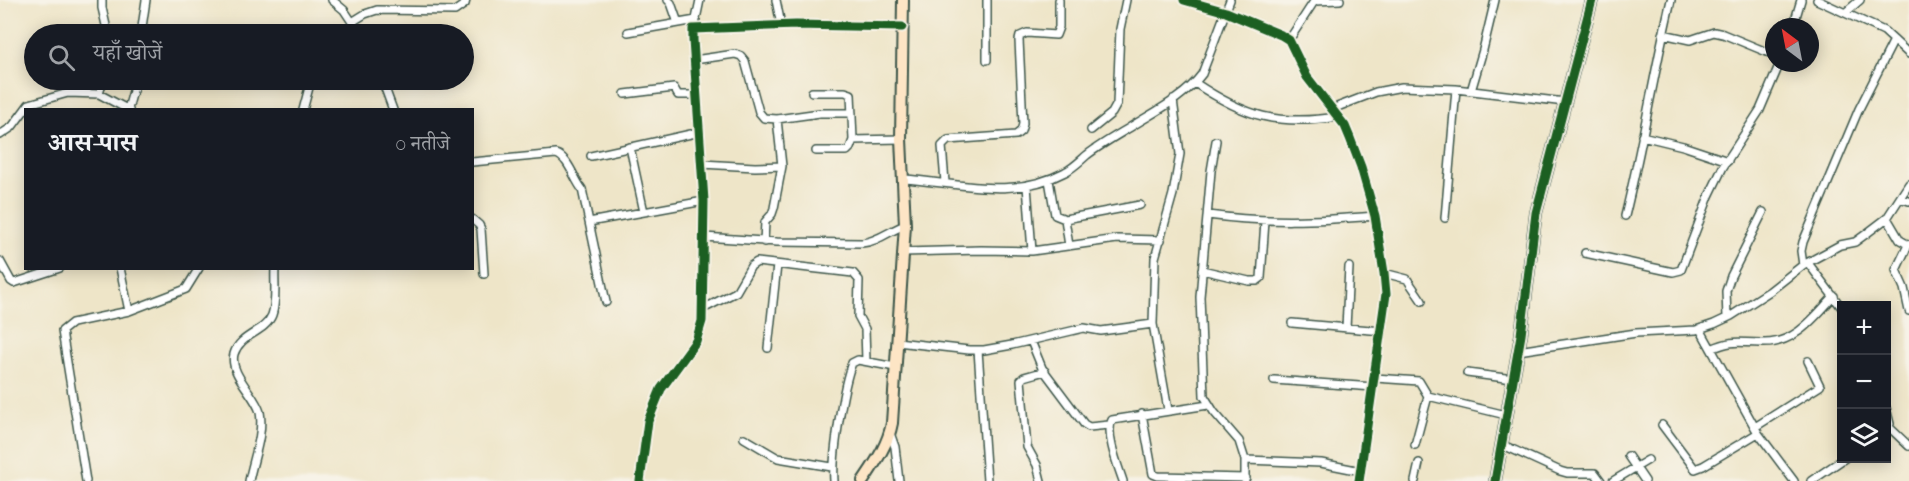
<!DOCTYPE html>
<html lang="hi">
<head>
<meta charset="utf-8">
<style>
	body { margin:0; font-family:"IM FELL French Canon","Noto Serif Devanagari",serif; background:#20242c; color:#f1f3f6 }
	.controls { position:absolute; right:18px; bottom:18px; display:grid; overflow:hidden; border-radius:0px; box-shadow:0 3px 15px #0003 }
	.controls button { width:54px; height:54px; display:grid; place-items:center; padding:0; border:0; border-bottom:2px solid #363941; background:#171b24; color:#f1f3f6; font:30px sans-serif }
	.compass { position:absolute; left:1765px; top:18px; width:54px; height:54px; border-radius:50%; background:#171b24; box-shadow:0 3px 15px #0003; rotate:328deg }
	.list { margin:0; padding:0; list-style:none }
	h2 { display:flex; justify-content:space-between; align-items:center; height:78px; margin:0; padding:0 24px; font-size:26px }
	h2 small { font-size:20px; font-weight:400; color:#9ea1a6 }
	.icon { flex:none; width:33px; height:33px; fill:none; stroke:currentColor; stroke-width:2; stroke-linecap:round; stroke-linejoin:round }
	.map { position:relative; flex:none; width:1909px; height:481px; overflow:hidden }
	.search { position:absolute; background:#171b24; box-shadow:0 3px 15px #0003; left:24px; top:24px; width:450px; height:66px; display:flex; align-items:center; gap:15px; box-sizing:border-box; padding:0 21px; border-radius:33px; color:#9ea1a6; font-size:22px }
	.panel { position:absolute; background:#171b24; box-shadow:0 3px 15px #0003; left:24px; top:108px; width:450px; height:162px; border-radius:0px }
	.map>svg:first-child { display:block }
</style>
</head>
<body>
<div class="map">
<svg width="1909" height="481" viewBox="0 0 1909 481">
	<rect width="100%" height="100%" fill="#f7f3e8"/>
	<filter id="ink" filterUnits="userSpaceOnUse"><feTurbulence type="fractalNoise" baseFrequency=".0167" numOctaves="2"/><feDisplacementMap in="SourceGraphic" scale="12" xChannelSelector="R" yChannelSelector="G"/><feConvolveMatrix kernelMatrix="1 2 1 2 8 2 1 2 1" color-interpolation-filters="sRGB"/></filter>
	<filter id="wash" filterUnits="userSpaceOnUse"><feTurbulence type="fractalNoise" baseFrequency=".008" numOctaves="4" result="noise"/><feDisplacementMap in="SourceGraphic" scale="24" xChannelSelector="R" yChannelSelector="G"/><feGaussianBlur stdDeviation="1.35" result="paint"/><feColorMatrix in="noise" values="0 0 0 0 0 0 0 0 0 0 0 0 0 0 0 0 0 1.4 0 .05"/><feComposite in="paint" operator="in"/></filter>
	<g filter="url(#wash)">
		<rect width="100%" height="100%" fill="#eee5c8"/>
	</g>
	<g filter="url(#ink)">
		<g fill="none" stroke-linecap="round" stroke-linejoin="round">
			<defs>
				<path id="street" d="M 102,0 L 102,8 L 108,34
					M 332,0 L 344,10 L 352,22 L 365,14 L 377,10 L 455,11 L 465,4 L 466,0
					M 668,0 L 671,3 L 678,23
					M 776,0 L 781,25
					M 987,0 L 987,60
					M 1184,0 L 1226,12 L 1281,35 L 1289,40 L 1307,77 L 1345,126 L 1350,138 L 1361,167 L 1375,216 L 1384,273 L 1386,294 L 1359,481
					M 1817,0 L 1884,31 L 1909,54
					M 1315,1 L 1340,0
					M 1845,13 L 1860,0
					M 352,22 L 359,34
					M 695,24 L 700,0
					M 1793,27 L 1801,0
					M 142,31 L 196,34
					M 628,32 L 696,20
					M 141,34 L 146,0
					M 1663,34 L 1690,40 L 1714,32 L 1723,34 L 1774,55
					M 1289,40 L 1315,0
					M 694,60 L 735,54 L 741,56 L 745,61 L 759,112 L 764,118 L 777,119 L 820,113 L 852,113
					M 382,80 L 393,110
					M 1195,83 C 1246,117 1277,126 1338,117
					M 1471,91 L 1483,50 L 1495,0
					M 812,92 L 845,92 L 851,94 L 853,140
					M 99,94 L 103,80
					M 625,94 L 674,88 L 678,95 L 697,95
					M 128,109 L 136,80
					M 1332,109 L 1376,92 L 1402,87 L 1456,89 L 1565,102
					M 303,110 L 311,80
					M 1091,130 L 1112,113 L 1117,104 L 1120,29 L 1126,0
					M 0,135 L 12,127 L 29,104 L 68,93 L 99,94 L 129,110
					M 1642,136 L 1683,146 L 1728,161
					M 1216,141 L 1211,171 L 1200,297 L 1204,396 L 1214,412 L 1239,441 L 1245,460 L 1245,481
					M 630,147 L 644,212
					M 816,151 L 847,151 L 850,148 L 853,140 L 901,139
					M 591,156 L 700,132
					M 472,162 L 556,154 C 568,157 574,179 582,189 L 606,302
					M 702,164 L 755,167 L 782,166
					M 904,179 C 960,183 1012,200 1065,172 C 1073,168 1080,161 1087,155 C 1100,145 1114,137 1129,128 C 1154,112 1184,98 1202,74 L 1230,0
					M 1049,180 L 1055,215 L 1065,219 L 1140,205
					M 945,182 L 942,146 L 948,140 L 1016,135 L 1021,131 L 1023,124 L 1019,40 L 1020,36 L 1027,33 L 1056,35 L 1059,27 L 1059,0
					M 1900,198 L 1909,201
					M 1208,215 C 1267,223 1316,221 1375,216
					M 1625,216 C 1643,144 1654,72 1671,0
					M 1445,218 L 1456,89
					M 1887,218 L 1900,240 L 1909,245
					M 472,219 L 479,225 L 481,229 L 484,274
					M 1065,219 L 1069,246
					M 589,222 L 704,201
					M 704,237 L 777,242 L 862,243 C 877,242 891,230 905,225
					M 764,242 L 765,222 L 772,214 L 774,208 L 782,166 L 777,119
					M 1908,245 L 1896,270 L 1904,288 L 1909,311
					M 1032,251 L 1117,239 L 1161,240
					M 903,252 L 981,250 L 1032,251 L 1027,186
					M 1585,253 L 1673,272 L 1681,270 L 1709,196 L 1723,167 L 1760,110 L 1780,63
					M 0,261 L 11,281 L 14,283 L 60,268
					M 1808,263 L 1842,308
					M 1803,265 L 1801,251 L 1803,242 L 1859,109 L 1894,40
					M 1202,270 L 1249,281 L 1257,281 L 1261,278 L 1265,221
					M 1384,273 L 1407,279 L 1422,301
					M 703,309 L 736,292 L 751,266 L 757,262 L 853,273 L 859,280 L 858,316 L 865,329 L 866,361
					M 129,311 L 186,289 L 199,268
					M 1727,318 L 1726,291 L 1731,276 L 1763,212
					M 1292,323 L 1382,331
					M 1346,328 L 1349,267
					M 1031,341 L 1042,368 L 1084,424 L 1089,427 L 1109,425
					M 897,342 L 969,350 L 984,350 L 1012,345 L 1084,328 L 1101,331 L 1153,324
					M 768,348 L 777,265
					M 1711,349 C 1735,339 1737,343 1761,343 C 1794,345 1814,318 1834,296
					M 978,350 L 987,481
					M 1518,351 L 1636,333 L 1696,330 L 1714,324 L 1731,316 L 1770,291 L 1803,265 L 1840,245 L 1855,242 L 1866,234 L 1887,218 L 1909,184
					M 1467,373 L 1513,379
					M 1375,378 L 1419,381 L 1428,396 L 1506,415
					M 1274,380 L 1374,387
					M 1886,408 L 1890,424 L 1886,432
					M 1168,410 L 1153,324 L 1155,258 L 1173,194 L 1180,154 L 1173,100
					M 1142,414 L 1153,474 L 1158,476 L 1246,478
					M 1662,425 L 1695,469 L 1703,466 L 1758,433 L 1700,329
					M 1755,427 L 1820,386 L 1808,361
					M 1889,427 L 1909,446
					M 890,433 L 895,447 L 899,481
					M 1758,433 L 1794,481
					M 744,438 L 778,458 L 832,467
					M 1501,444 L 1560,471 L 1567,473 L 1595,473 L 1601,481
					M 1415,445 L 1428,396
					M 1628,456 L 1645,481
					M 1245,460 L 1321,463 L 1361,471
					M 86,481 L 62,331 L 72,323 L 129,311 L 120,268
					M 249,481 C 253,460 264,433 260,412 C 255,394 229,374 234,354 C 240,334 265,333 272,315 C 277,302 274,282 275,268
					M 640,481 L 648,421 L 661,389 L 696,341 L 702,321 L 704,201 L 693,40 L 693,29 L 796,25 L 902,27
					M 834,481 C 832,456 843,386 852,363 L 858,360 L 895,367
					M 1041,481 L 1037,465 L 1027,447 L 1021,380 L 1024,377 L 1045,371
					M 1123,481 C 1118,466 1105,434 1112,420 L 1208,405
					M 1415,481 L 1419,463
					M 1613,481 L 1648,460
					M 1811,481 L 1845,458"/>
				<path id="secondary" d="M 863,481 C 875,463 888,445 892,423 L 905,225 L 901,139 L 903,0
					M 1495,481 L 1521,335 L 1536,213 L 1592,0"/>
			</defs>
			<use href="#street" stroke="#3e564a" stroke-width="10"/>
			<use href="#secondary" stroke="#3e564a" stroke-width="14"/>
			<use href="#street" stroke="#fff" stroke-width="7"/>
			<use href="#secondary" stroke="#fde5c5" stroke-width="10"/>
			<defs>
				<path id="cycleway" d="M 1184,0 L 1226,12 L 1281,35 L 1289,40 L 1307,77 L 1345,126 L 1350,138 L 1361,167 L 1375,216 L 1384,273 L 1386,294 L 1359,481
					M 640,481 L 648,421 L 661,389 L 696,341 L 702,321 L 704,201 L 693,40 L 693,29 L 796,25 L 902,27
					M 1495,481 L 1521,335 L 1536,213 L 1592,0"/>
			</defs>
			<use href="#cycleway" stroke="#f7f3e8" stroke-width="13"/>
			<use href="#cycleway" stroke="#1b5e20" stroke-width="9"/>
		</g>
	</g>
</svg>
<div class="controls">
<button>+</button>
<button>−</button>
<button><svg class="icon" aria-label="layers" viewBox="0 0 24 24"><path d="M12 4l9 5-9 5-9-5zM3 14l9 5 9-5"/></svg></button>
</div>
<svg class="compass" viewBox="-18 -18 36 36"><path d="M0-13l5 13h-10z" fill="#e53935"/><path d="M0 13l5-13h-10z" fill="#9ea1a6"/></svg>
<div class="search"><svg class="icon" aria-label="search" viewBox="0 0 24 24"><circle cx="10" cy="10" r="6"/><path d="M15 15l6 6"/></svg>यहाँ खोजें</div>
<section class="panel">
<h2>आस-पास<small>0 नतीजे</small></h2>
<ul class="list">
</ul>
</section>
</div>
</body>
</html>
